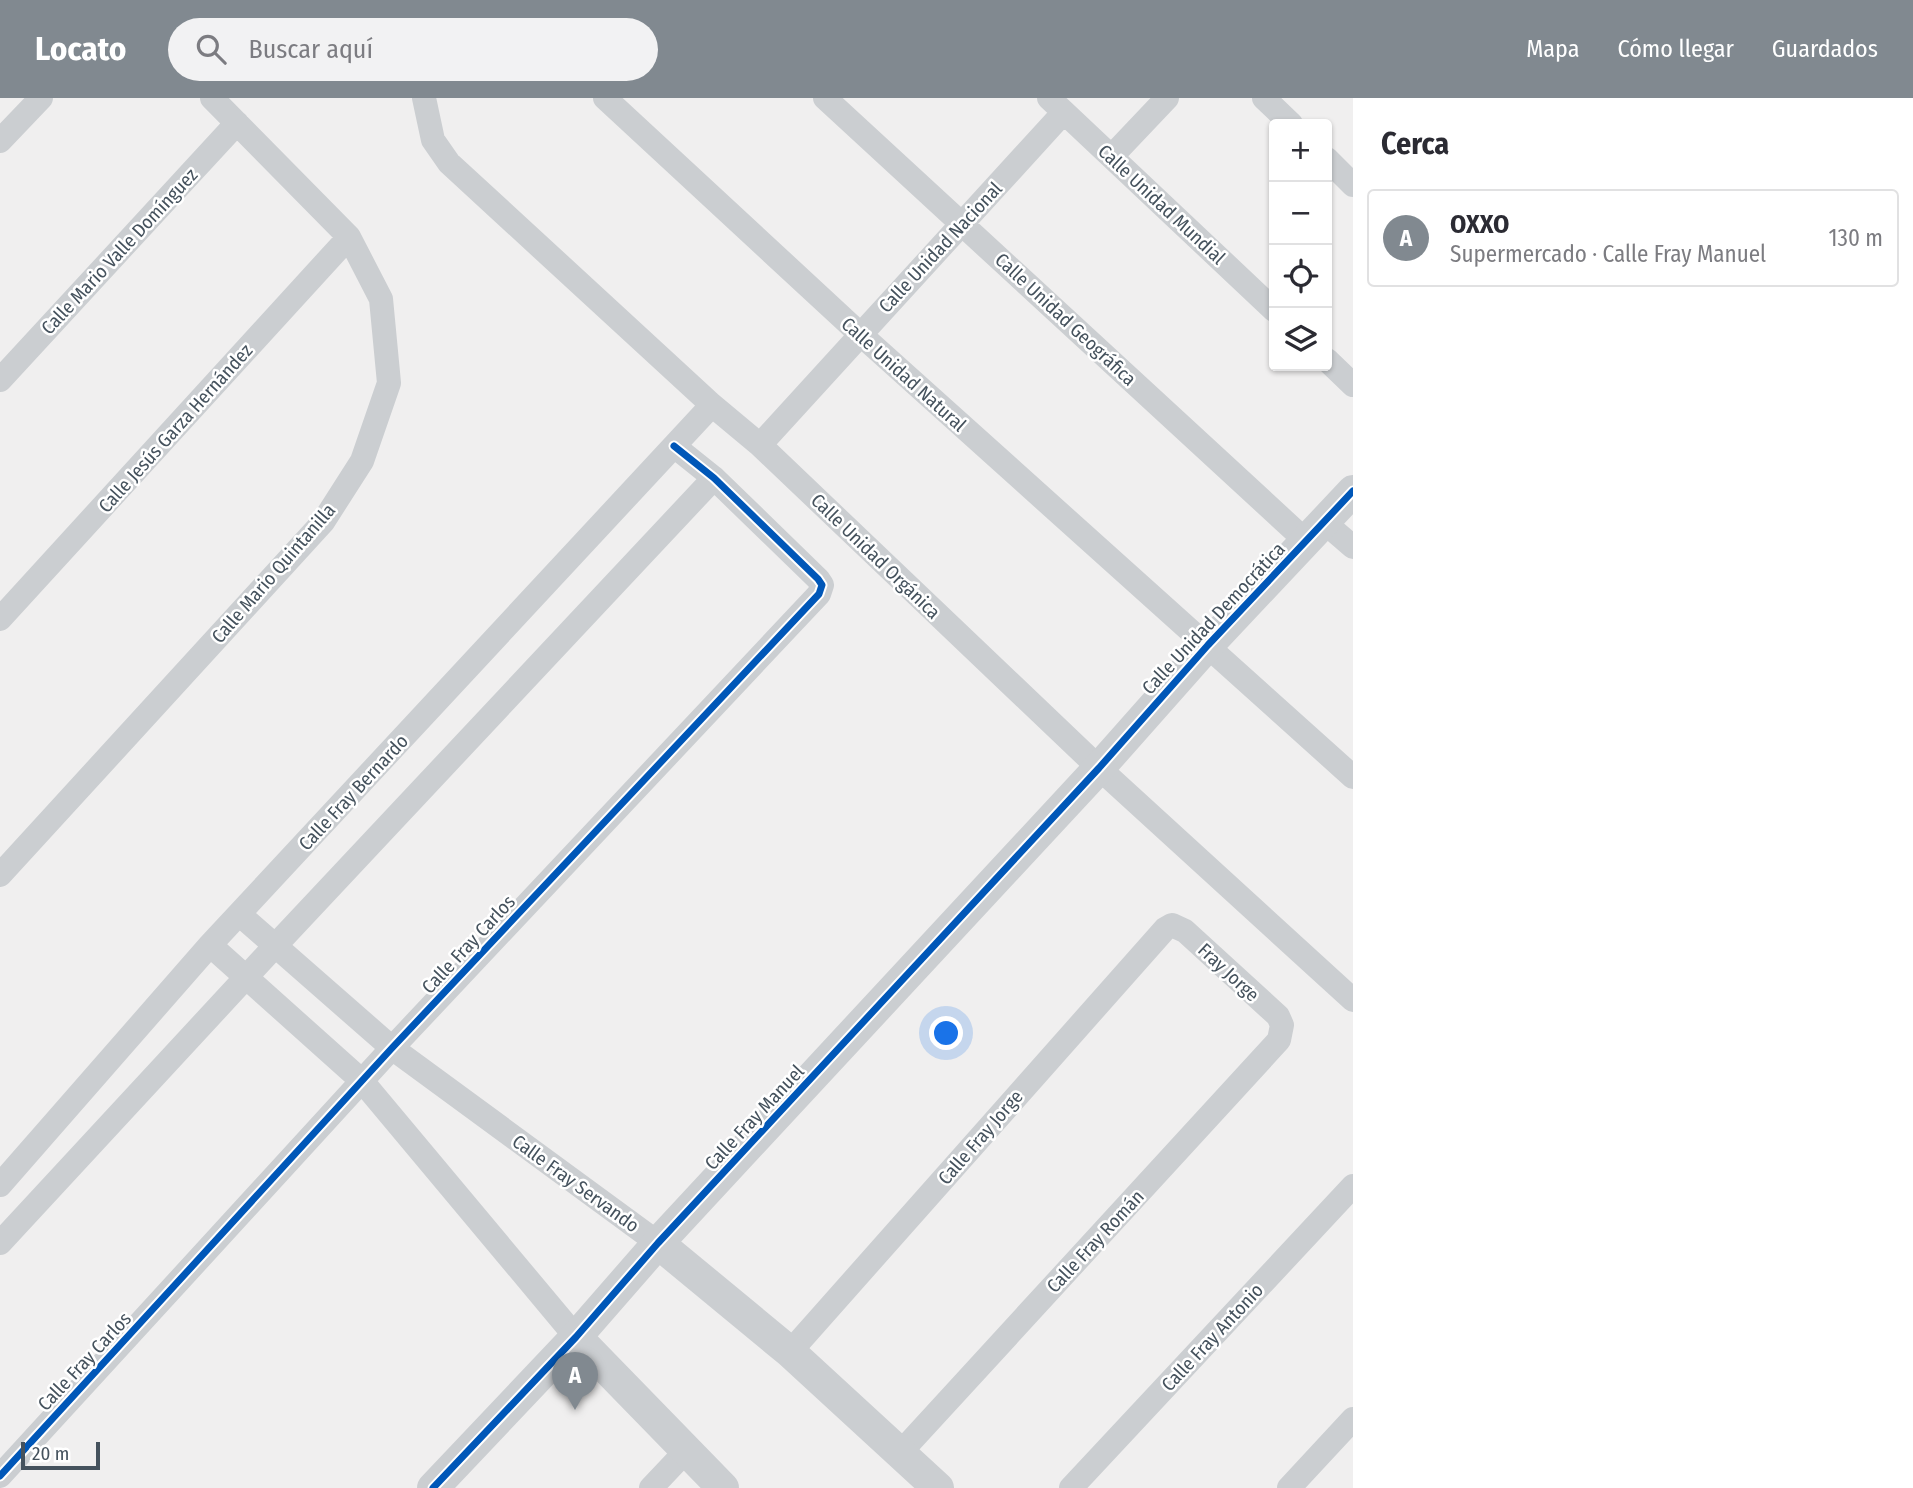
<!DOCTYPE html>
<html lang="es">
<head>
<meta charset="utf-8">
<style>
	body { margin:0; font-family:"Fira Sans Condensed",sans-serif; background:#f2f2f3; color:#2b2b33 }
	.controls { position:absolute; right:21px; top:21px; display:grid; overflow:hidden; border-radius:7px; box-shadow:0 2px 5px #0004 }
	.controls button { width:63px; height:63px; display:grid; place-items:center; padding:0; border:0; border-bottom:2px solid #e1e1e2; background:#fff; color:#2b2b33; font:35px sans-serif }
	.scale { position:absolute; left:21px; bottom:18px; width:79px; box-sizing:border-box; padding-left:7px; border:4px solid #45525d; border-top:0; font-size:19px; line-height:24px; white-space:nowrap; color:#45525d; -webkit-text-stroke:5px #fff; paint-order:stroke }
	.you { position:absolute; left:947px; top:936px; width:24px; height:24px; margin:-18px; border:5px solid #fff; border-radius:50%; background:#1a73e8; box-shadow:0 0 0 10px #1a73e833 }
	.badge { display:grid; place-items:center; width:46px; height:46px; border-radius:50%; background:#818990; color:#fff; font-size:23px; font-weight:700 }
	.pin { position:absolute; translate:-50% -58px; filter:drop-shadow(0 2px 4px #0008) }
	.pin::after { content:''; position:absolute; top:37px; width:24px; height:21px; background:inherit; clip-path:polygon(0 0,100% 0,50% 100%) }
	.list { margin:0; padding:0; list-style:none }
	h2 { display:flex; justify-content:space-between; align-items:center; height:91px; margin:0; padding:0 28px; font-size:30px }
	h2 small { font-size:23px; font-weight:400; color:#7c7c81 }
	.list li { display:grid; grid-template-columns:46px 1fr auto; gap:21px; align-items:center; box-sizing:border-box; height:98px; margin:0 14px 14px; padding:0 14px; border:2px solid #e1e1e2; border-radius:7px }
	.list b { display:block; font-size:26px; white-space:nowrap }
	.list p { margin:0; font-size:23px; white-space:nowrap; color:#7c7c81 }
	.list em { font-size:23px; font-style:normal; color:#7c7c81 }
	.icon { flex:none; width:38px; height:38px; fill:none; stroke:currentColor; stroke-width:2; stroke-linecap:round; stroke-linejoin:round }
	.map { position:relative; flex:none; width:1353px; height:1390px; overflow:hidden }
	header { display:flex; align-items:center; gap:42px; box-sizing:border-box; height:98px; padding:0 35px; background:#818990; color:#fff }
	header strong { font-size:33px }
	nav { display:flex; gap:38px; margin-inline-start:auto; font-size:24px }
	.search { width:490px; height:63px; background:#f2f2f3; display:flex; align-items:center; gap:18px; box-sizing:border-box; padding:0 24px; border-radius:38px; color:#7c7c81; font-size:26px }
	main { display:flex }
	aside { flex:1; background:#fff }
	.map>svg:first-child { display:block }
</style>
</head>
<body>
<header>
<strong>Locato</strong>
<div class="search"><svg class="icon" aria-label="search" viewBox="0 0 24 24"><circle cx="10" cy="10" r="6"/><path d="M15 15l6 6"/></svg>Buscar aquí</div>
<nav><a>Mapa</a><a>Cómo llegar</a><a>Guardados</a></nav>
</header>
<main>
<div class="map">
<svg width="1353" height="1390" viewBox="0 0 1353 1390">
	<rect width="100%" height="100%" fill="#f0efef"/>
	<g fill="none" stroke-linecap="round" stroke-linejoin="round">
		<path stroke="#cbced1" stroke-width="24" d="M 424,0 L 433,42 L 449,65 L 712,307 L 760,347 L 1099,670 L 1353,902
			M 605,0 L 860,236 L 1353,679
			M 825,0 L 1306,443
			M 1049,0 L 1274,212
			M 1264,0 L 1291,26
			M 0,43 L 41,0
			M 1112,58 L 1167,0
			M 1327,61 L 1353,87
			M 1327,262 L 1353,287
			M 0,282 L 237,25
			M 760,347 L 1064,14
			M 1324,424 L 1353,449
			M 0,521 L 349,139
			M 0,777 L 323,424 L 362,363 L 389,285 L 381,201 L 349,139 L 212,0
			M 239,816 L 392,950 L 658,1145
			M 210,847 L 362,983 L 576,1239
			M 0,1087 L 210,847 L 712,307
			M 0,1145 L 274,849 L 714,380
			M 790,1254 L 1165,831 L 1172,827 L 1185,833 L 1278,918 L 1282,927 L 1279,942 L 900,1355
			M 0,1378 L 392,950 L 819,496 L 822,487 L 818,481 L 714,380 L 674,348
			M 651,1390 L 686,1353
			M 1071,1390 L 1353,1088
			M 1289,1390 L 1353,1321"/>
		<path stroke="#cbced1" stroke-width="32" d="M 658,1145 L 790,1254 L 938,1390
			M 576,1239 L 723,1390
			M 433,1390 L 576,1239 L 658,1145 L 1099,670 L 1208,547 L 1353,393"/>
		<defs>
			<path id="cycleway" d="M 0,1378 L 392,950 L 819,496 L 822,487 L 818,481 L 714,380 L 674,348
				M 433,1390 L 576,1239 L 658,1145 L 1099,670 L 1208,547 L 1353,393"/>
		</defs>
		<use href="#cycleway" stroke="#fff" stroke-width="11"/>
		<use href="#cycleway" stroke="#0057b8" stroke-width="7"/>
	</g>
	<g text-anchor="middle" stroke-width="5" stroke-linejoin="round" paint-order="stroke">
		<g font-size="19" fill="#45525d" stroke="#fff">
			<text transform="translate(1162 106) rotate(43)" y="7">Calle Unidad Mundial</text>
			<text transform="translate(940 149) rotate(-47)" y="7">Calle Unidad Nacional</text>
			<text transform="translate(119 153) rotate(-47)" y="7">Calle Mario Valle Domínguez</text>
			<text transform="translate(1066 221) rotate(43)" y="7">Calle Unidad Geográfica</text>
			<text transform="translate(904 276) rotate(42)" y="7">Calle Unidad Natural</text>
			<text transform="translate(175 330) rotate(-48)" y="7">Calle Jesús Garza Hernández</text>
			<text transform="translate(876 458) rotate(44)" y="7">Calle Unidad Orgánica</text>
			<text transform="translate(273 475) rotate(-49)" y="7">Calle Mario Quintanilla</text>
			<text transform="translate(1213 520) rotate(-47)" y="7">Calle Unidad Democrática</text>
			<text transform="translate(353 694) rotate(-47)" y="7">Calle Fray Bernardo</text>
			<text transform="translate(468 846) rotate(-47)" y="7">Calle Fray Carlos</text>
			<text transform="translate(1229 874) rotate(43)" y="7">Fray Jorge</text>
			<text transform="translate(754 1019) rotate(-47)" y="7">Calle Fray Manuel</text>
			<text transform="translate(980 1039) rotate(-49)" y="7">Calle Fray Jorge</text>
			<text transform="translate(576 1085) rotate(36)" y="7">Calle Fray Servando</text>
			<text transform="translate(1095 1143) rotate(-47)" y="7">Calle Fray Román</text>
			<text transform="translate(1212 1239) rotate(-47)" y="7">Calle Fray Antonio</text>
			<text transform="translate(84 1263) rotate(-47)" y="7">Calle Fray Carlos</text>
		</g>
	</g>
</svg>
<div class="controls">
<button>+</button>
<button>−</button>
<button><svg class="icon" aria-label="locate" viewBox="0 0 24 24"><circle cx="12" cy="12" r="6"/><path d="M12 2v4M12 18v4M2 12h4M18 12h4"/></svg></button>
<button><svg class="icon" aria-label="layers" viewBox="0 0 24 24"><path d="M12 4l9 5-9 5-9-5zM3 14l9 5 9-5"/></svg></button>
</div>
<div class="scale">20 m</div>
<div class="you"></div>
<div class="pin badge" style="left:575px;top:1312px">A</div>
</div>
<aside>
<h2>Cerca<small></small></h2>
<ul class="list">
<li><span class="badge">A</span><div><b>OXXO</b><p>Supermercado · Calle Fray Manuel</p></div><em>130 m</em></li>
</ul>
</aside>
</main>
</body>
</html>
